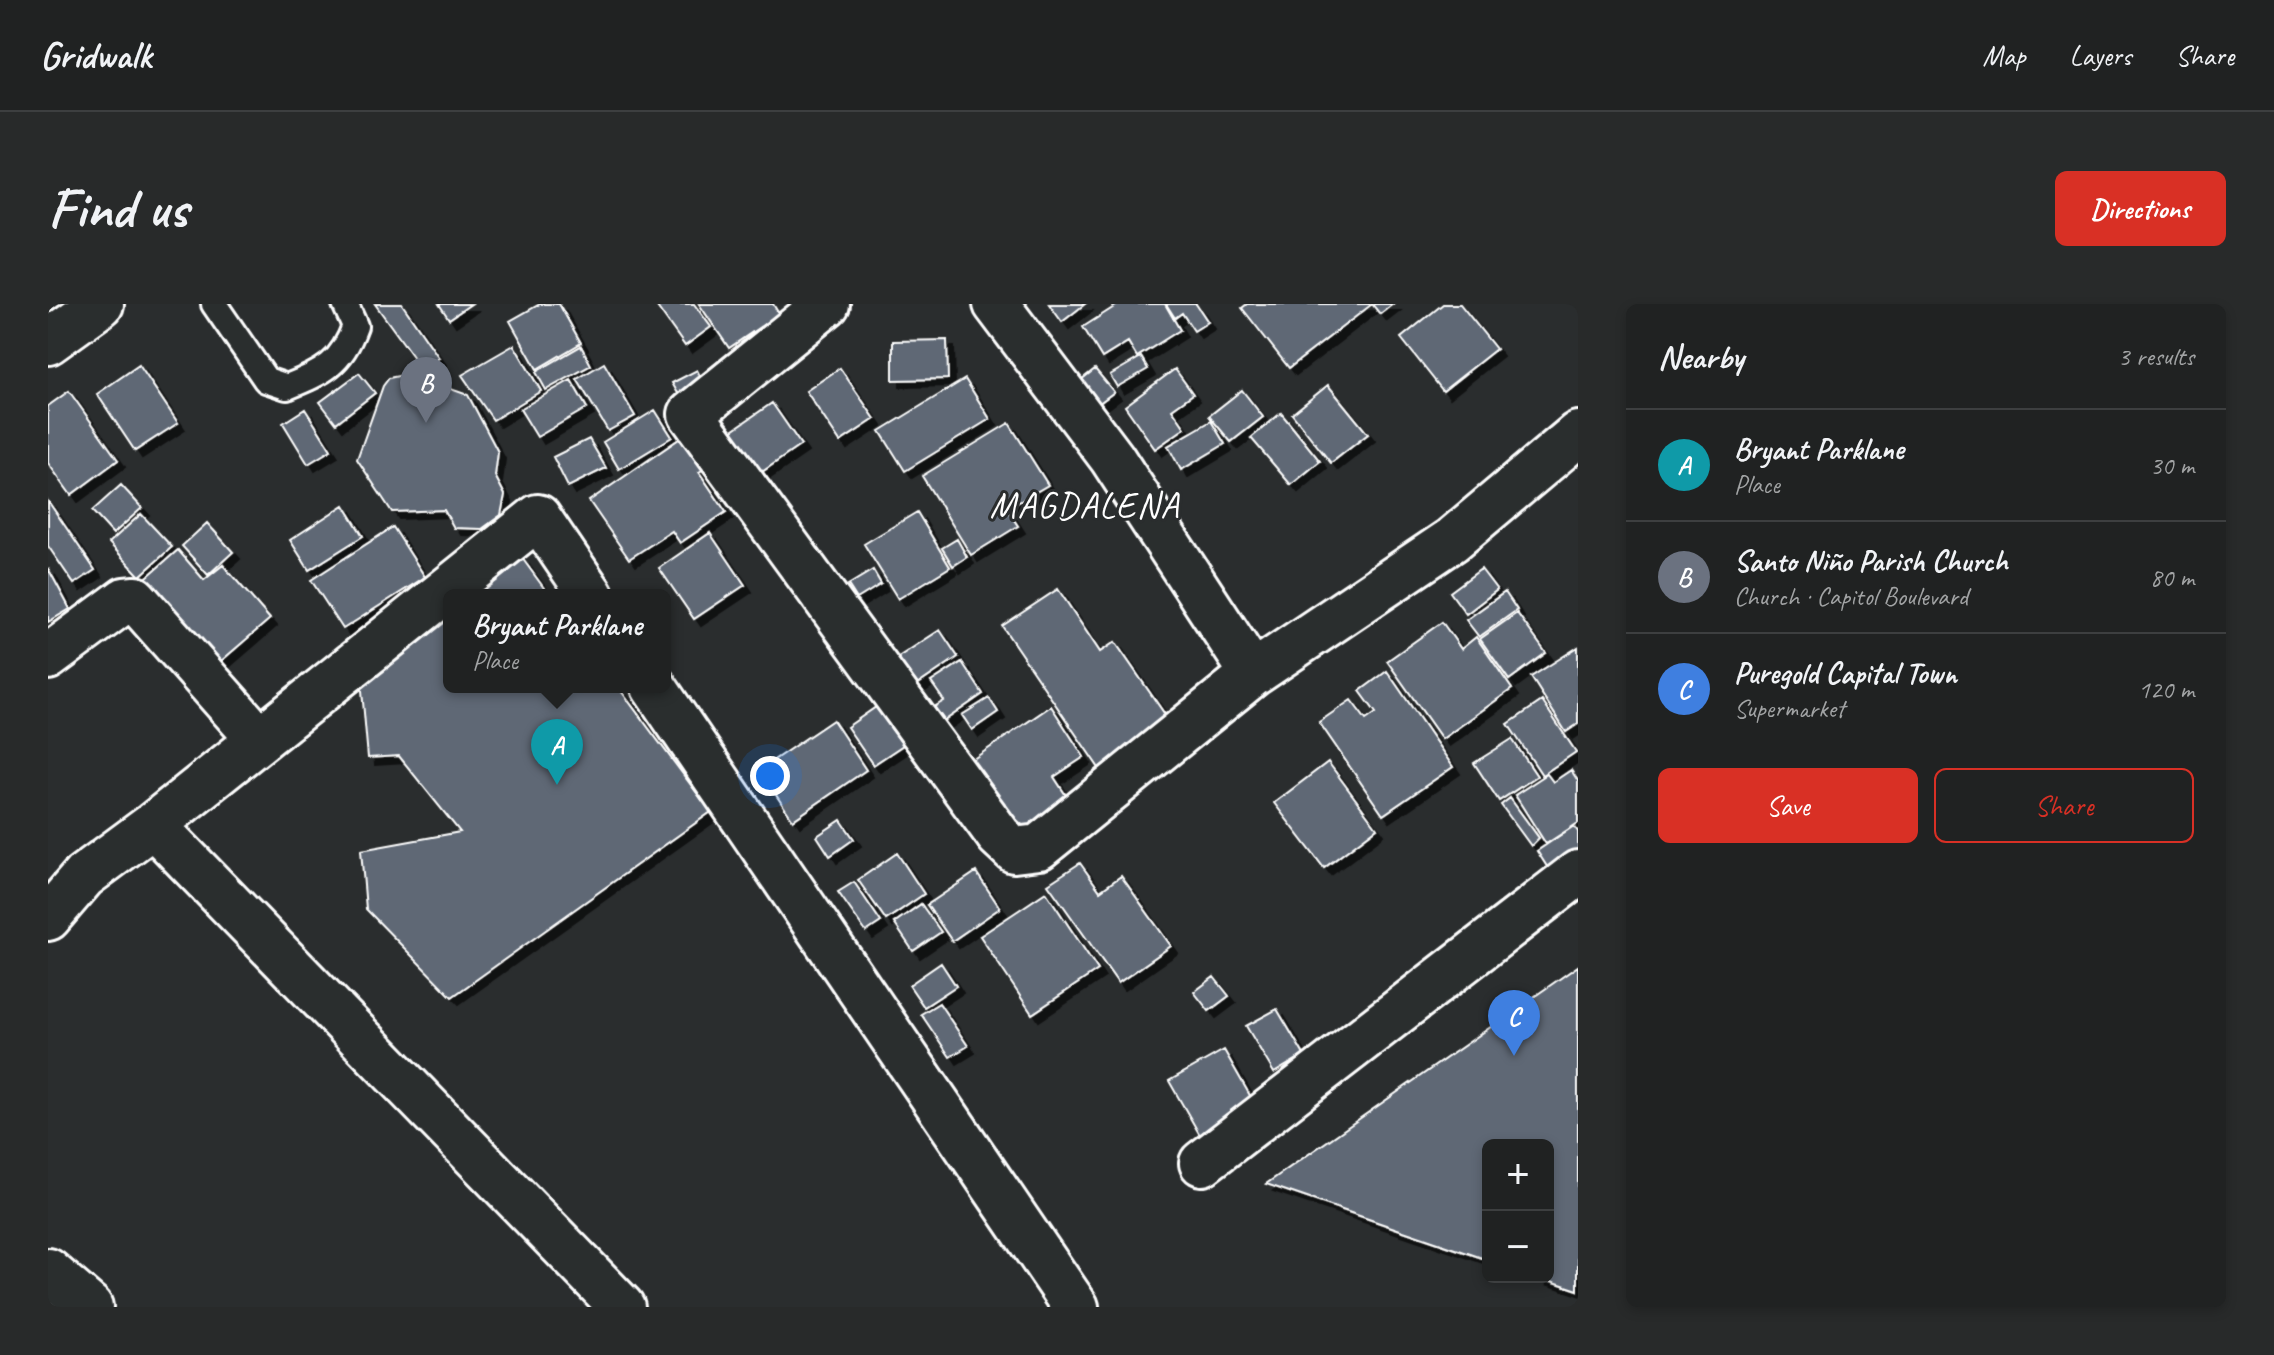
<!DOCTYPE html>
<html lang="en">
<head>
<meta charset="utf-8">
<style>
	body { margin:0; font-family:Caveat,sans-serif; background:#282a2a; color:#f1f3f6 }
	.controls { position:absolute; right:24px; bottom:24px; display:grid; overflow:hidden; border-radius:12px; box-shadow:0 4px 12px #0003 }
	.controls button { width:72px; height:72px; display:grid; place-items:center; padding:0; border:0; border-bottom:2px solid #3d3f40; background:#202222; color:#f1f3f6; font:40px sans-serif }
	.you { position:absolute; left:722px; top:472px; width:28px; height:28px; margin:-20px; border:6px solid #fff; border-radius:50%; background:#1a73e8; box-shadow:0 0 0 12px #1a73e833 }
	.badge { display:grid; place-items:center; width:52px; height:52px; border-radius:50%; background:#d93025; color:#fff; font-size:26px; font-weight:700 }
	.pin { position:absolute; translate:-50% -66px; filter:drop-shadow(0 2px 4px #0008) }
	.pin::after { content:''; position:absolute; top:42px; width:28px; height:24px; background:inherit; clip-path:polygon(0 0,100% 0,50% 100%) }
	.popup { position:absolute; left:395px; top:285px; width:228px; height:104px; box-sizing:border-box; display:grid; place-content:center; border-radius:12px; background:#202222; filter:drop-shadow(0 2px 6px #0005); font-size:26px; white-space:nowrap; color:#a2a4a5 }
	.popup b { font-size:30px; color:#f1f3f6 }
	.popup::after { content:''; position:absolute; left:50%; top:100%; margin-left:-16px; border:16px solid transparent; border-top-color:#202222 }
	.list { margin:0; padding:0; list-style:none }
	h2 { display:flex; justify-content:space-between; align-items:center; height:104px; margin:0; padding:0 32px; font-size:34px }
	h2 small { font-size:26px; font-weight:400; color:#a2a4a5 }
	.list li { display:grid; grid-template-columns:52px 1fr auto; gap:24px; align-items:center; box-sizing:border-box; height:112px; padding:0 32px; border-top:2px solid #3d3f40 }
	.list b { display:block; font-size:30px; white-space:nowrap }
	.list p { margin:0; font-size:26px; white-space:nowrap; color:#a2a4a5 }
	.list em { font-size:26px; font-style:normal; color:#a2a4a5 }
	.actions { display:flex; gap:16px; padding:24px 32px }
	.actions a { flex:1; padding:18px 0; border:2px solid #d93025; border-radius:12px; text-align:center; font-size:28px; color:#d93025 }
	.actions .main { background:#d93025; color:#fff }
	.map { position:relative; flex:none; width:1530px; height:1003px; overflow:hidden; border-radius:12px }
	header { display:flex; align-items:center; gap:48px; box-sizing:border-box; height:112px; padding:0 40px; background:#202222; border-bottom:2px solid #3d3f40 }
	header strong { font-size:38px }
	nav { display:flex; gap:44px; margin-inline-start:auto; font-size:28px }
	.intro { display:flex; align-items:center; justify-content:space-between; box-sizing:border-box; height:192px; padding:0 48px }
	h1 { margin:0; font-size:56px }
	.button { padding:20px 36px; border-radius:12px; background:#d93025; color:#fff; font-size:28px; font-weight:700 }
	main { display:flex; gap:48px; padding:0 48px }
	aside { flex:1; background:#202222; border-radius:12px; box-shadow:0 4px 12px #0003 }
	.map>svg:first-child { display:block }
</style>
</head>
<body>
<header>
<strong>Gridwalk</strong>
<nav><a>Map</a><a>Layers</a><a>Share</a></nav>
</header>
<div class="intro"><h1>Find us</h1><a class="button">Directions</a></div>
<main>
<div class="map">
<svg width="1530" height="1003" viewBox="0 0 1530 1003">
	<defs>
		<filter id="shadow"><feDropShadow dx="7" dy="7" stdDeviation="0" flood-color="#0009"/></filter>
	</defs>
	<rect width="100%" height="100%" fill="#2a2d2e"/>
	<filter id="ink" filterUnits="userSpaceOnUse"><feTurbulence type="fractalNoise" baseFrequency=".0125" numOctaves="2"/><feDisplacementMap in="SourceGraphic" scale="16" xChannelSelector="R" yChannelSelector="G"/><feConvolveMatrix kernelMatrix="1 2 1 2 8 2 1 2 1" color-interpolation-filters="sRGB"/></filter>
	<g filter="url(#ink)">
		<path fill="#5e6875" stroke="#fff" stroke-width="2" filter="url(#shadow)" d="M 327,0 L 354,0 L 391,54 L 374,65 Z
			M 391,0 L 423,0 L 401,15 Z
			M 492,0 L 511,0 L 533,39 L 489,65 L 462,17 Z
			M 607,0 L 646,0 L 663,23 L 637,42 Z
			M 651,0 L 725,0 L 731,10 L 681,44 Z
			M 1001,0 L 1037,0 L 1014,18 Z
			M 1071,0 L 1117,0 L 1132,26 L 1089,53 L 1080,38 L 1054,54 L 1035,23 Z
			M 1118,0 L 1148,0 L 1160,18 L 1146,27 L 1134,9 L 1127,14 Z
			M 1199,0 L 1322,0 L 1323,1 L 1241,64 L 1194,4 Z
			M 1324,0 L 1345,0 L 1332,10 Z
			M 1395,0 L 1412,0 L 1448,45 L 1395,87 L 1353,34 Z
			M 899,36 L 900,75 L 845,76 L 845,37 Z
			M 466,41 L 493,87 L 445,116 L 414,71 Z
			M 533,42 L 543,61 L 498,86 L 488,68 Z
			M 1093,53 L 1100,65 L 1069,83 L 1062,71 Z
			M 556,59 L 587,112 L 560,127 L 529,75 Z
			M 91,61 L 130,119 L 87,147 L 49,90 Z
			M 792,64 L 827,115 L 792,138 L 758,87 Z
			M 1047,65 L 1066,88 L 1042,106 L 1024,83 Z
			M 1127,65 L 1145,90 L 1124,105 L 1137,124 L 1107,145 L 1077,102 Z
			M 649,66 L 656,80 L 632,93 L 624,79 Z
			M 311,69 L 327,89 L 288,119 L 272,98 Z
			M 360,70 L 420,91 L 450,148 L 447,172 L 457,191 L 453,211 L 434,225 L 406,224 L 396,206 L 344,208 L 309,155 L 335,82 L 341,74 Z
			M 917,75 L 942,115 L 857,167 L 832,127 Z
			M 523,76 L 539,104 L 489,133 L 472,105 Z
			M 1280,81 L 1320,130 L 1283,159 L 1244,110 Z
			M 1194,86 L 1215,113 L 1183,138 L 1161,112 Z
			M 21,87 L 70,156 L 23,191 L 0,159 L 0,102 Z
			M 724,99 L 753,141 L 708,172 L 679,130 Z
			M 257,105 L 283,146 L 260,160 L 235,119 Z
			M 607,106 L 624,133 L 571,165 L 555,138 Z
			M 1233,109 L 1272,157 L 1243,181 L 1203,134 Z
			M 1163,117 L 1177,140 L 1133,166 L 1120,142 Z
			M 961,119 L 1000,181 L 959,205 L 970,222 L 923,251 L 874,172 Z
			M 634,133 L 656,165 L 651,168 L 678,208 L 632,239 L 624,227 L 581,255 L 541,197 Z
			M 541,135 L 558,164 L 520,183 L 505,153 Z
			M 73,181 L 94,204 L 65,230 L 44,207 Z
			M 0,197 L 47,266 L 26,280 L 0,242 Z
			M 296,201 L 315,232 L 261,266 L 242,236 Z
			M 869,208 L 902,263 L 850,295 L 816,240 Z
			M 93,210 L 124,243 L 92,272 L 61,239 Z
			M 159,219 L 185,248 L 160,271 L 134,242 Z
			M 345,223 L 377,273 L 295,325 L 263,276 Z
			M 662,229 L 697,281 L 646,315 L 611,264 Z
			M 909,235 L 919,253 L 905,262 L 894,244 Z
			M 130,246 L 156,276 L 175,261 L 222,315 L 165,364 L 92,279 Z
			M 474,254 L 501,291 L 425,291 Z
			M 0,264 L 22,305 L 0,318 Z
			M 1433,265 L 1449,286 L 1418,310 L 1402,288 Z
			M 825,266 L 833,280 L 809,295 L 800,281 Z
			M 1010,285 L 1052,348 L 1067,338 L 1127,425 L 1057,473 L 954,322 Z
			M 1457,288 L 1469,306 L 1431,333 L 1418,316 Z
			M 401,309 L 401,383 L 570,383 L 663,508 L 404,693 L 318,605 L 313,546 L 412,528 L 351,452 L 320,454 L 313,375 Z
			M 1469,309 L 1498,349 L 1461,376 L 1432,335 Z
			M 1394,318 L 1413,345 L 1428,333 L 1464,385 L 1394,435 L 1339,357 Z
			M 892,326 L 910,353 L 860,387 L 841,359 Z
			M 1530,343 L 1530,420 L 1518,428 L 1483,373 Z
			M 914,358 L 935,390 L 896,417 L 886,403 L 896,397 L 883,378 Z
			M 1339,367 L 1405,463 L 1335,511 L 1271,418 L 1303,396 L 1318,416 L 1328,409 L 1312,387 Z
			M 941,394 L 950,408 L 924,426 L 914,411 Z
			M 1494,397 L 1528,448 L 1494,471 L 1460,420 Z
			M 1003,402 L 1036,453 L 1006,473 L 1023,499 L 966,537 L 915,462 Z
			M 828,403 L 855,441 L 825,461 L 799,423 Z
			M 785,416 L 818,466 L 745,516 L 711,466 Z
			M 1464,435 L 1489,472 L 1451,497 L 1426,459 Z
			M 1280,458 L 1329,524 L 1276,564 L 1226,499 Z
			M 1523,466 L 1530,477 L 1530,519 L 1498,540 L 1467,491 L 1499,470 L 1505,478 Z
			M 1462,494 L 1491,534 L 1483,542 L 1453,501 Z
			M 793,516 L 806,535 L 782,552 L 769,532 Z
			M 1526,522 L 1530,528 L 1530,556 L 1505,572 L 1489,547 Z
			M 849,549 L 876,590 L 838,616 L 810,576 Z
			M 1032,559 L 1052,587 L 1073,572 L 1123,642 L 1070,679 L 1000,580 Z
			M 928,568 L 952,604 L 904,637 L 879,601 Z
			M 806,578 L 833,618 L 818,628 L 790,588 Z
			M 998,588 L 1050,666 L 984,710 L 932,632 Z
			M 873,600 L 893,628 L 865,647 L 846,619 Z
			M 893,659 L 908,682 L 876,703 L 861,681 Z
			M 1530,662 L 1530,986 L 1491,973 L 1500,973 L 1500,841 L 1440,841 L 1440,956 L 1218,880 Z
			M 1166,673 L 1181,692 L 1161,707 L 1146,688 Z
			M 891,699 L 920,742 L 902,753 L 873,710 Z
			M 1229,705 L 1256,751 L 1226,769 L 1198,722 Z
			M 1176,746 L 1208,802 L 1153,833 L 1121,777 Z"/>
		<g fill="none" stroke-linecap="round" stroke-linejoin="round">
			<defs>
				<path id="lane" d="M 166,0 L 218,76 L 239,83 C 275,68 293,61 307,22 L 297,0"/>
				<path id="street" d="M 779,0 L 643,110 L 951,532 L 966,546 L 991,543 L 1205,370 L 1404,236 L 1530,130
					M 948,0 L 1064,154 L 1205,370
					M 0,353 L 77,296 L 87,295 L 211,435
					M 606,383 L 1028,1003
					M 105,521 L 574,1003
					M 0,614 L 36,572 L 105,521 L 490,213 L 543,291
					M 1154,859 L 1530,569
					M 0,967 L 42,1003"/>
				<path id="secondary" d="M 0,38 L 53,0"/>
			</defs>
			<use href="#lane" stroke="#fff" stroke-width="30"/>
			<use href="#street" stroke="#fff" stroke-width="50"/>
			<use href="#secondary" stroke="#fff" stroke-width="50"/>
			<use href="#lane" stroke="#2a2d2e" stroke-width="24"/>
			<use href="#street" stroke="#2a2d2e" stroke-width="44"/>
			<use href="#secondary" stroke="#2a2d2e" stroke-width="44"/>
		</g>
	</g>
	<g text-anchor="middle" stroke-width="6" stroke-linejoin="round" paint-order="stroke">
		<g font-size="36" letter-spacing="2" fill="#fff" stroke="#2a2d2e">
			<text x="1037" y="213">MAGDALENA</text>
		</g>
	</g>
</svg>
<div class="controls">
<button>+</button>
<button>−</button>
</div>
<div class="you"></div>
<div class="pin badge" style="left:509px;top:481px;background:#0f9aa8">A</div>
<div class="popup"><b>Bryant Parklane</b>Place</div>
<div class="pin badge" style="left:378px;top:119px;background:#6b7280">B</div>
<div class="pin badge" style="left:1466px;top:752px;background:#3f7fe0">C</div>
</div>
<aside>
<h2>Nearby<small>3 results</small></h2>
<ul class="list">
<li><span class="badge" style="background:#0f9aa8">A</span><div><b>Bryant Parklane</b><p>Place</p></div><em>30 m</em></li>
<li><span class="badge" style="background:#6b7280">B</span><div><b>Santo Niño Parish Church</b><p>Church · Capitol Boulevard</p></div><em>80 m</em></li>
<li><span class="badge" style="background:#3f7fe0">C</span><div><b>Puregold Capital Town</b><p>Supermarket</p></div><em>120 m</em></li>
</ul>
<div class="actions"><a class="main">Save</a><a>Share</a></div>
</aside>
</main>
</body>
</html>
